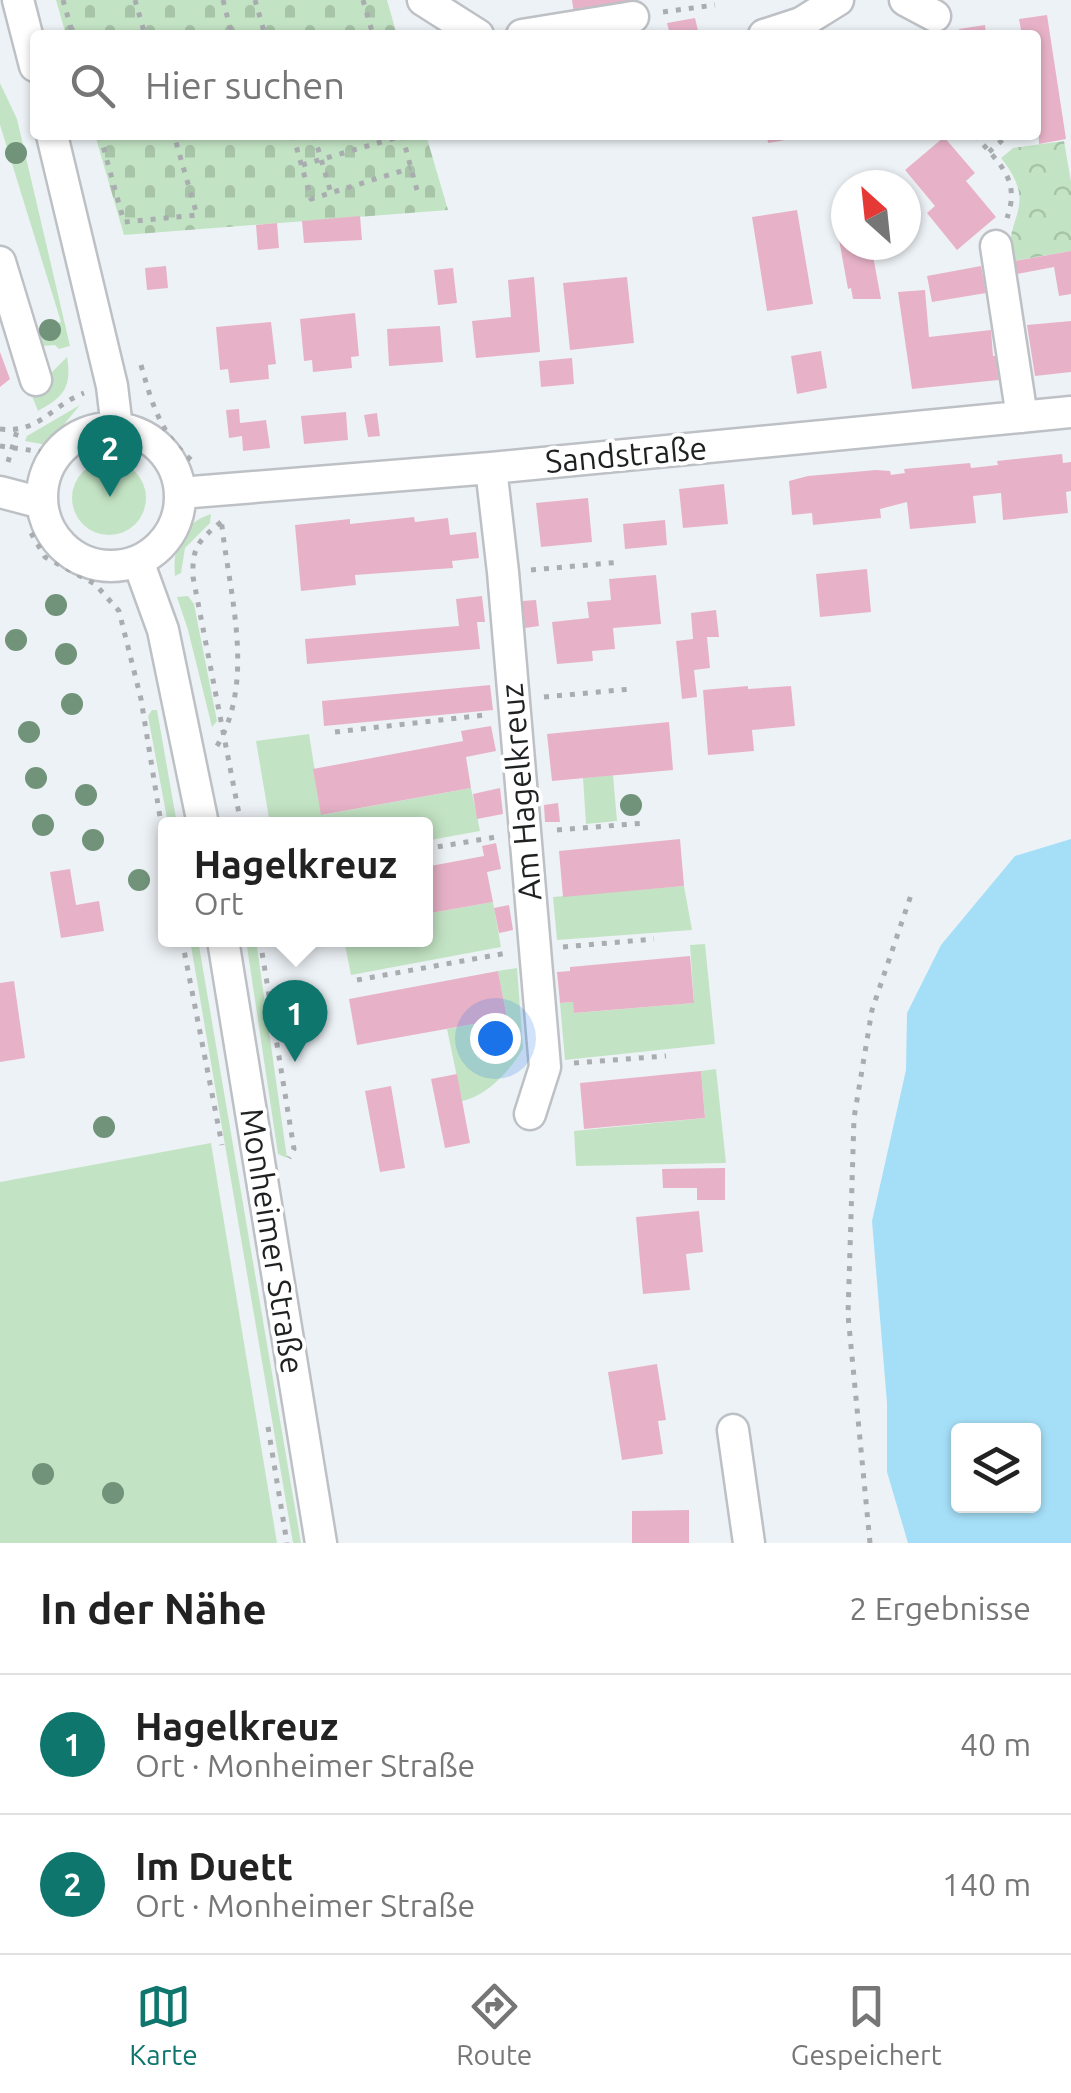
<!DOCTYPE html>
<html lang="de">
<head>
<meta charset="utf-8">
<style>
	body { margin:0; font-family:Ubuntu,sans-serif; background:#f6f6f6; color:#222 }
	.controls { position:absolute; right:30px; bottom:30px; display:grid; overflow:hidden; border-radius:10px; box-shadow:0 2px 8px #0004 }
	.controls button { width:90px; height:90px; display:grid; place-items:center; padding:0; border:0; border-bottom:2px solid #e0e0e0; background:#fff; color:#222; font:50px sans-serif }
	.compass { position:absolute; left:831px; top:170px; width:90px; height:90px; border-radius:50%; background:#fff; box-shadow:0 2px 8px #0004; rotate:333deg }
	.you { position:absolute; left:495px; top:1038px; width:35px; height:35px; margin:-25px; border:8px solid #fff; border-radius:50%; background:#1a73e8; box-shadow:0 0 0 15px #1a73e833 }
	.badge { display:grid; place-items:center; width:65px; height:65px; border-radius:50%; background:#0f766e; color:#fff; font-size:32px; font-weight:700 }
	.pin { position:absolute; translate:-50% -82px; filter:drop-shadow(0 2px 5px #0008) }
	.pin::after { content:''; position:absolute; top:52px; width:35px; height:30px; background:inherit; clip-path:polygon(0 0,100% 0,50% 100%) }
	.popup { position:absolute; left:158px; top:817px; width:275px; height:130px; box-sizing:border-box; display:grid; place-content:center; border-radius:10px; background:#fff; filter:drop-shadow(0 2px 8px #0005); font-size:32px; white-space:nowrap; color:#767676 }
	.popup b { font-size:38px; color:#222 }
	.popup::after { content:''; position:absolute; left:50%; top:100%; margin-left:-20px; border:20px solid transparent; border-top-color:#fff }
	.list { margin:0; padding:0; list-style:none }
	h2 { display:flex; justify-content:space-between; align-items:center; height:130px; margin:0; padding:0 40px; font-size:42px }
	h2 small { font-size:32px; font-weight:400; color:#767676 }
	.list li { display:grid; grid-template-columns:65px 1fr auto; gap:30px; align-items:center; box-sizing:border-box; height:140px; padding:0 40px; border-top:2px solid #e0e0e0 }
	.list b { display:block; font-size:38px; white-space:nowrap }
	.list p { margin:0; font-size:32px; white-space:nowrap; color:#767676 }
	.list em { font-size:32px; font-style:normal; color:#767676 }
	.icon { flex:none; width:55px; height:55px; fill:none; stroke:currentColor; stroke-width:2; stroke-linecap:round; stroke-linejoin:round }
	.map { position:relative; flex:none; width:1071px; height:1543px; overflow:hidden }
	.search { position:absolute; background:#fff; box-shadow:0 2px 8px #0004; left:30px; right:30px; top:30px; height:110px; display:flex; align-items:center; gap:25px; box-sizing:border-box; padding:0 35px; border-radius:10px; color:#767676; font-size:38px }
	.sheet { height:410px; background:#fff }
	nav { display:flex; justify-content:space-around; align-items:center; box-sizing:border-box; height:140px; border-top:2px solid #e0e0e0; background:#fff; font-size:28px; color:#767676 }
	nav a { display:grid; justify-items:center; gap:5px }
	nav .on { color:#0f766e }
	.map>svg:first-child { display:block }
</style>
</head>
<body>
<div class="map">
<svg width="1071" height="1543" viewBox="0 0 1071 1543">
	<defs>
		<pattern id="cemetery-stones" width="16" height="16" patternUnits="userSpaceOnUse" patternTransform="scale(2.5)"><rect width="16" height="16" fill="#c3e4c4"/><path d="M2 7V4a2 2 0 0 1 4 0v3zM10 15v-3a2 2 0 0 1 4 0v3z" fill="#a7c3a8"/></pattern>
		<pattern id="park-crowns" width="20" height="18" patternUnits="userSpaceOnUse" patternTransform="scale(2.5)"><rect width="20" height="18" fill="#c3e4c4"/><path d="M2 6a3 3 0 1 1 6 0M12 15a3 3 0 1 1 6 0" fill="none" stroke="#a7c3a8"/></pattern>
	</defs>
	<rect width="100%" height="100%" fill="#edf2f6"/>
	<path fill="#c3e4c4" d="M 0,83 L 17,119 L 70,346 L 59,349 L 55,345 L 43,346 L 37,342 L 34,330 L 61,322 L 0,125 Z
		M 67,357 C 72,387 64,397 38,411 L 32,396 L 52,387 L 50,374 Z
		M 80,405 L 47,445 L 25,441 L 27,436 Z
		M72 498a37 37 0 1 1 74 0a37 37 0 1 1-74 0Z
		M 211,514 L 210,523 L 185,548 L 181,573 L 175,576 C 172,548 182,523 211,514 Z
		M 188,596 L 194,604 L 217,721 L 212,727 L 188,630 L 177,597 Z
		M 152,710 L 157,710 L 177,824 L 168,824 L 148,716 Z
		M 309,734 L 322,815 L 471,788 L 480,831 L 425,841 L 425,824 L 270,824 L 256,741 Z
		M 613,775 L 617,821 L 586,824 L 583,778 Z
		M 684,886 L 692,930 L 557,940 L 553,897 Z
		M 493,902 L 501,947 L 351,975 L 344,940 L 425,940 L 425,914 Z
		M 190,940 L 198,940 L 301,1543 L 293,1543 Z
		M 246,940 L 256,940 L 287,1158 L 278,1154 Z
		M 705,944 L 715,1044 L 565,1060 L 560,1003 L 573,1002 L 575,1013 L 694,1003 L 690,945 Z
		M 517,968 L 523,1048 C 512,1069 486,1097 462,1101 L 447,1029 L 507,1018 L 498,971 Z
		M 716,1069 L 726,1163 L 576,1166 L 574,1131 L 705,1118 L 701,1071 Z
		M 211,1143 L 277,1543 L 0,1543 L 0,1182 Z"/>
	<path fill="url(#cemetery-stones)" d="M 56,0 L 387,0 L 397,35 L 66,35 Z
		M 95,135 L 426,135 L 448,210 L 124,235 Z"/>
	<path fill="url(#park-crowns)" d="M 1064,141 L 1071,182 L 1071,251 L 1008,262 C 1008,212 1038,205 1001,158 L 1013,148 Z"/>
	<path fill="#a5dff7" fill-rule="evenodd" d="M 1071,839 L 1071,1543 L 908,1543 L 887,1472 L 887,1403 L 872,1221 L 906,1070 L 907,1013 L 941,945 L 1015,856 ZM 958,1430 L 1034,1430 L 1034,1506 L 958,1506 Z"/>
	<path fill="#e7b2c7" d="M 572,0 L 629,0 L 630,4 L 574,14 Z
		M 1047,15 L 1066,139 L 1039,144 L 1036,35 L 1022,35 L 1019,19 Z
		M 695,18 L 699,35 L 670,35 L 667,23 Z
		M 985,25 L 986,35 L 960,35 L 959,29 Z
		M 767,135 L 802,135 L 803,137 L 768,143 Z
		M 944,137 L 975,173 L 966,181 L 996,217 L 957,250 L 927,213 L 935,206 L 905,170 Z
		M 797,210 L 813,304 L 767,311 L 752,217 Z
		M 360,216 L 362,240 L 304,243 L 302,221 Z
		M 846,216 L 846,245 L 871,245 L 881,299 L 853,299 L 851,288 L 848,289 L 838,234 L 842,233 L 839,217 Z
		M 277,223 L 279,248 L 258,250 L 256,225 Z
		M 1071,251 L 1071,294 L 1059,296 L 1054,267 L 1017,274 L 1014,261 Z
		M 166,266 L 168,288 L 147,290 L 145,268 Z
		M 981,266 L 986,293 L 932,302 L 927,276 Z
		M 453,268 L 457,303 L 438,305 L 434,270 Z
		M 534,277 L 540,352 L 476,358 L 472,321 L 511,317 L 508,280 Z
		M 627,277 L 634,343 L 570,350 L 563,283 Z
		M 925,290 L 929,337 L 991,330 L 993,356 L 1006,355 L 1008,379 L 912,389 L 898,292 Z
		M 355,313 L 359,356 L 351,357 L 352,368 L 313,372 L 312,360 L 304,361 L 300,319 Z
		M 1071,321 L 1071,372 L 1035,376 L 1027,325 Z
		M 271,322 L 276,364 L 268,365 L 269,379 L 230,383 L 228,369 L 220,370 L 216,327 Z
		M 440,326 L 443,362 L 389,366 L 387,329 Z
		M 821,351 L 827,388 L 797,394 L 791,356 Z
		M 0,352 L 10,379 L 0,387 Z
		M 572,358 L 574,384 L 541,387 L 539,361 Z
		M 239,409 L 240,423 L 266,420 L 270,448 L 243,451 L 242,436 L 229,438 L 226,410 Z
		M 346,412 L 348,440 L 304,444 L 301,416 Z
		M 377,413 L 380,436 L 368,437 L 364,415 Z
		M 1062,454 L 1063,463 L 1071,462 L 1071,491 L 1066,492 L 1068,513 L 1003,520 L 1001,493 L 973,496 L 976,523 L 910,529 L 907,502 L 880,509 L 881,518 L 813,525 L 812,513 L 792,515 L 789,481 L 808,476 L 876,470 L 890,471 L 891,475 L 905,473 L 904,469 L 970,463 L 971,468 L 998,465 L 997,461 Z
		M 724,484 L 728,524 L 683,528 L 679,489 Z
		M 588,498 L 592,542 L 541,547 L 536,503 Z
		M 414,517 L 415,522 L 448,518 L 450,535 L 476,532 L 479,558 L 452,561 L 453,568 L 355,575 L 356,585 L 301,591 L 295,525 L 350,519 L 350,524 Z
		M 665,520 L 667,545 L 625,549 L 623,524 Z
		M 867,569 L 871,612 L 820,617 L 816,574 Z
		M 656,575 L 661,624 L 613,628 L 615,649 L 592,651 L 593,661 L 557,664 L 552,622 L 589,618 L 587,602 L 611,600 L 609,579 Z
		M 482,596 L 485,622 L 477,622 L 480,649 L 307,664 L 305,639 L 459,626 L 456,599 Z
		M 536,600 L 539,626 L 525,628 L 522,601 Z
		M 716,610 L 719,637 L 707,637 L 710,668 L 694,670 L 697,697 L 682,699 L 676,641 L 693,639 L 691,613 Z
		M 490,685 L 493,710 L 324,726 L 322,701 Z
		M 748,686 L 748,689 L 791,686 L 795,726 L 752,730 L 754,751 L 708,755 L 703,690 Z
		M 669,722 L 673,770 L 552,781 L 547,734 Z
		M 491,726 L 496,751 L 466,757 L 471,788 L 321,815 L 313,769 L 463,741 L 461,731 Z
		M 500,788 L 503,814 L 477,819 L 473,794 Z
		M 558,803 L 560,822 L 545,822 L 544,805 Z
		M 680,839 L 684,886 L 563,897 L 559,851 Z
		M 496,843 L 501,869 L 487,872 L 493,902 L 425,914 L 425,867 L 484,856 L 482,846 Z
		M 70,869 L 76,905 L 99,901 L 104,931 L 61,938 L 50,872 Z
		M 509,905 L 513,930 L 499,933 L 494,908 Z
		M 690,956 L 694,1003 L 574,1013 L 573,1002 L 560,1003 L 557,972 L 570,971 L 570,967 Z
		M 498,971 L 507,1018 L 357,1045 L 349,999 Z
		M 14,981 L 25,1058 L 0,1062 L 0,983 Z
		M 701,1071 L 705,1118 L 584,1129 L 580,1083 Z
		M 457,1074 L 470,1143 L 445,1148 L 431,1079 Z
		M 391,1086 L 405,1168 L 380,1172 L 365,1091 Z
		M 725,1168 L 725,1200 L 697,1200 L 697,1188 L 663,1188 L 662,1169 Z
		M 699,1211 L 703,1252 L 686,1254 L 690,1290 L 643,1294 L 636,1217 Z
		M 657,1364 L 666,1420 L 658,1421 L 663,1454 L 622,1460 L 608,1372 Z
		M 689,1510 L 689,1543 L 632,1543 L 632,1511 Z"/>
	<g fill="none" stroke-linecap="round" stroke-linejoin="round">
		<defs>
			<path id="minor" d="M 18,0 L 35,66
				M 423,0 L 478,35
				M 905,0 L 935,16
				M 522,35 L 633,17
				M 764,35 L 801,23 L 838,0
				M 52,135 L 112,386 L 117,428
				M 996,246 L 1022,417
				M 0,262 L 36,380
				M42 497a69 69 0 1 1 138 0a69 69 0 1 1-138 0Z
				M 491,468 L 503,572 L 545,1067 L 530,1114
				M 0,492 L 42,503
				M 180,493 L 491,468 L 1071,412
				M 138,561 L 163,630 L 203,824
				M 223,940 L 321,1543
				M 733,1430 L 749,1543"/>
		</defs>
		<use href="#minor" stroke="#bdc1c5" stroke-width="35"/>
		<path stroke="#a9adb0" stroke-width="5" stroke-dasharray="5 8" stroke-linecap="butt" d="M 63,0 L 73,35
			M 135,0 L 145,35
			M 223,0 L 232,35
			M 255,0 L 265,35
			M 363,0 L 373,35
			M 663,12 L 715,5
			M 100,135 L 124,222 L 197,215 L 174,135
			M 293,135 L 311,199 L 411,168
			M 314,135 L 331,193
			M 402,135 L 417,190
			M 975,135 C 999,164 1021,179 1007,218
			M 989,152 L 1008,135
			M 302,165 L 402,136
			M 141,365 C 152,404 161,436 194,462
			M 0,429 C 39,434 52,405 84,393
			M 0,446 L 57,454
			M 8,462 L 17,431
			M 221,522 C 198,541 192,547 193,577 L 241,824
			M 31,533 L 45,557 L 95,584 L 119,611 L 141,699 L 165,848
			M 531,570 L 621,562
			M 544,697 L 631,689
			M 335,732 L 485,715
			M 217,746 C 257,678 228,591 221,517
			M 557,830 L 645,823
			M 425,849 L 496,837
			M 182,940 L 222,1145
			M 260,940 L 294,1149 L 289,1158
			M 563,947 L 654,939
			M 357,980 L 507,953
			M 574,1063 L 666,1056
			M 268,1427 L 287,1543
			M 870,1543 L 848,1315 L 854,1118 L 872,1010 L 911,895"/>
		<use href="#minor" stroke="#fff" stroke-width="30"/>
	</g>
	<g fill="#70937a">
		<circle cx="16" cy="153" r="11"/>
		<circle cx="50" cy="330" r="11"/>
		<circle cx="56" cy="605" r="11"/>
		<circle cx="16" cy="640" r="11"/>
		<circle cx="66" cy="654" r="11"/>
		<circle cx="72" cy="704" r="11"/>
		<circle cx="29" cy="732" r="11"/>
		<circle cx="36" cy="778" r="11"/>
		<circle cx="86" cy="795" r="11"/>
		<circle cx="631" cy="805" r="11"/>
		<circle cx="43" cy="825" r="11"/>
		<circle cx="93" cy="840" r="11"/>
		<circle cx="139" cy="880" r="11"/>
		<circle cx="104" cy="1127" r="11"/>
		<circle cx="43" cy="1474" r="11"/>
		<circle cx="113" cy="1493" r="11"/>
	</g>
	<g text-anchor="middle" stroke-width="8" stroke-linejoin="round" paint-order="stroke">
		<g font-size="32" fill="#1e2021" stroke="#fff">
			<text transform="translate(626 455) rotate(-5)" y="11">Sandstraße</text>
			<text transform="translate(521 792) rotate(-95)" y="11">Am Hagelkreuz</text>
			<text transform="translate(272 1241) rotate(81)" y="11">Monheimer Straße</text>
		</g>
	</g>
</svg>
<div class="controls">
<button><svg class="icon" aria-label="layers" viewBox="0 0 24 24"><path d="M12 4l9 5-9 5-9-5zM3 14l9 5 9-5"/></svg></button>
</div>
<svg class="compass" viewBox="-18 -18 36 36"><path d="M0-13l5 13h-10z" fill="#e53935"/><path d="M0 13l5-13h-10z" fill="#767676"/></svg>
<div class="you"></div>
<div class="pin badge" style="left:295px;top:1062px">1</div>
<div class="popup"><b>Hagelkreuz</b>Ort</div>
<div class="pin badge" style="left:110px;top:497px">2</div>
<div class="search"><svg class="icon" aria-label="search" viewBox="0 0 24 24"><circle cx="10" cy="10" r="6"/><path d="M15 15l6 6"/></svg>Hier suchen</div>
</div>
<section class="sheet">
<h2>In der Nähe<small>2 Ergebnisse</small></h2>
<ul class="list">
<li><span class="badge">1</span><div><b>Hagelkreuz</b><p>Ort · Monheimer Straße</p></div><em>40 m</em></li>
<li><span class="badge">2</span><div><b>Im Duett</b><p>Ort · Monheimer Straße</p></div><em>140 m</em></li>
</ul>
</section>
<nav>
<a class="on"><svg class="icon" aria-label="map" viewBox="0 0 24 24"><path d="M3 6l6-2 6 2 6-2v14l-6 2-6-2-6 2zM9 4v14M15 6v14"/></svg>Karte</a>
<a><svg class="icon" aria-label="directions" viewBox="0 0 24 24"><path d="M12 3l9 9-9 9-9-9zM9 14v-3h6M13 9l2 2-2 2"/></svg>Route</a>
<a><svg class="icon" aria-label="saved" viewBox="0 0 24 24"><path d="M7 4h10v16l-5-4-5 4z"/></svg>Gespeichert</a>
</nav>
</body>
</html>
